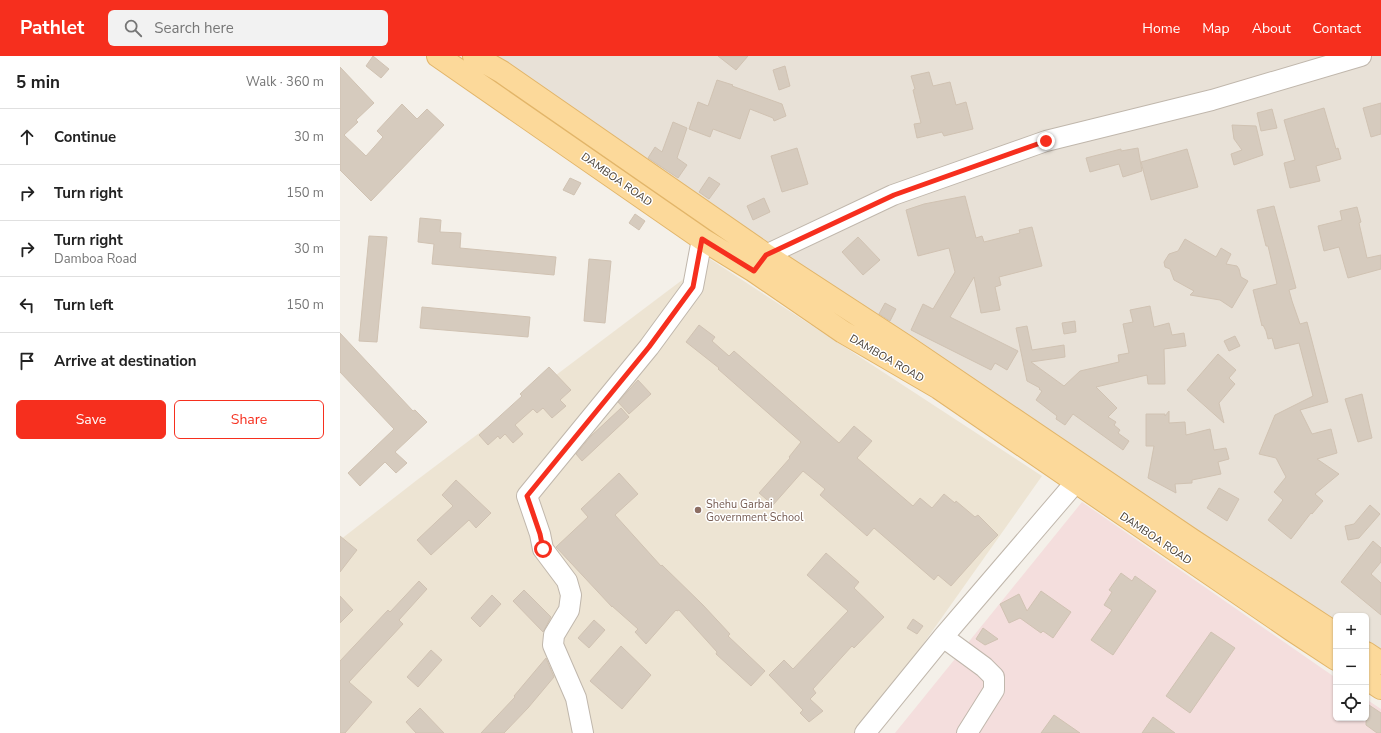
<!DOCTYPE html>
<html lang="en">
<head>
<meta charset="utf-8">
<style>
	body { margin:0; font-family:"Nunito Sans",sans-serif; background:#f2f2f2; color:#222 }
	.controls { position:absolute; right:12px; bottom:12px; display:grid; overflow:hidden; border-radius:6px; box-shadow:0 1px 3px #0004 }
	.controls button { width:36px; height:36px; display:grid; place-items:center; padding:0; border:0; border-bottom:1px solid #e0e0e0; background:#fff; color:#222; font:20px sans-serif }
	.stop { position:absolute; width:12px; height:12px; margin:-9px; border:3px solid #f62f1e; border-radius:50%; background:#fff }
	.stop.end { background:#f62f1e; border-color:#fff; box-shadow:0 1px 4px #0008 }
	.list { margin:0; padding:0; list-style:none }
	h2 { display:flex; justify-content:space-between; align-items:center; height:52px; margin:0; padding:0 16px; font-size:17px }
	h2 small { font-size:13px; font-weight:400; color:#767676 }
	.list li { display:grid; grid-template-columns:26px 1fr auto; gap:12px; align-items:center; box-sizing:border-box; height:56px; padding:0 16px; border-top:1px solid #e0e0e0 }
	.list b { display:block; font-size:15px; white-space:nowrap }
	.list p { margin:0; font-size:13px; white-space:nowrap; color:#767676 }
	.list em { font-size:13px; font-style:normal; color:#767676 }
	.actions { display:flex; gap:8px; padding:12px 16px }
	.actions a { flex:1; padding:9px 0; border:1px solid #f62f1e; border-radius:6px; text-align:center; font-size:14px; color:#f62f1e }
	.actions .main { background:#f62f1e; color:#fff }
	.icon { flex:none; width:22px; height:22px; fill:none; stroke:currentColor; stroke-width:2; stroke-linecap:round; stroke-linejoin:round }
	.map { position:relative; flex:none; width:1041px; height:677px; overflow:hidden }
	header { display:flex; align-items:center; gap:24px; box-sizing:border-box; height:56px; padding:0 20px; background:#f62f1e; color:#fff }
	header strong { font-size:19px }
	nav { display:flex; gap:22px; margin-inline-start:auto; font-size:14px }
	.search { width:280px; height:36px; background:#f2f2f2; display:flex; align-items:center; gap:10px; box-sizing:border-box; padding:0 14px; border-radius:6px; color:#767676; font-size:15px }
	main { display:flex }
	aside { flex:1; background:#fff }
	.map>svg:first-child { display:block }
</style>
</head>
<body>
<header>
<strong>Pathlet</strong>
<div class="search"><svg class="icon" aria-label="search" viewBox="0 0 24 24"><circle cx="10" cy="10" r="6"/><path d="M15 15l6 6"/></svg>Search here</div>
<nav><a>Home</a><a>Map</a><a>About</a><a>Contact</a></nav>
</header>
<main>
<aside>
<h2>5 min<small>Walk · 360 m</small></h2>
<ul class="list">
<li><svg class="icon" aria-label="ahead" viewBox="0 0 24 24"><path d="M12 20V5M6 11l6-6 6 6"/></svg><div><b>Continue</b></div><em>30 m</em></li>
<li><svg class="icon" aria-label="right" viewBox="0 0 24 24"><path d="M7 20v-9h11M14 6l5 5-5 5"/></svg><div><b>Turn right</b></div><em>150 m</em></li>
<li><svg class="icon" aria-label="right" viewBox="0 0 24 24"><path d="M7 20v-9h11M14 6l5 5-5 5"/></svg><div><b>Turn right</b><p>Damboa Road</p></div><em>30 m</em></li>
<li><svg class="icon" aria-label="left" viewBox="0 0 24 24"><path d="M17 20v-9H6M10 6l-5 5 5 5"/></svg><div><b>Turn left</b></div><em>150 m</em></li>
<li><svg class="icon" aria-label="arrive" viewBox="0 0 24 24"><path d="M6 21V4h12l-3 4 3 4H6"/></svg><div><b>Arrive at destination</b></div></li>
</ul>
<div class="actions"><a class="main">Save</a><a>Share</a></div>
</aside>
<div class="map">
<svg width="1041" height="677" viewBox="0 0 1041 677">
	<rect width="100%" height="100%" fill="#f4f0e9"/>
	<path fill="#e8e1d7" d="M 121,0 L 1041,0 L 1041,619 L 1026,610 L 1026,560 L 996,560 L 996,590 L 728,410 L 526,278 L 321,141 Z"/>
	<path fill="#ede4d3" d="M 370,203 L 702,420 L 535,656 L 517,677 L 0,677 L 0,484 L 77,424 Z"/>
	<path fill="#f4dedd" d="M 742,446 L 996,622 L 996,662 L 1026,662 L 1026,643 L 1041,653 L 1041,677 L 555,677 Z"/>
	<path fill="#d6cbbe" stroke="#d0c2b2" d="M 33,0 L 49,13 L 41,22 L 26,10 Z
		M 378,0 L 408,0 L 396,14 Z
		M 445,10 L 450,30 L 439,34 L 433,14 Z
		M 0,11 L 34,47 L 16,64 L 18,66 L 4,79 L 26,100 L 43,81 L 37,75 L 62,48 L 77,63 L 87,53 L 104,69 L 31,145 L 0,114 Z
		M 589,16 L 593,30 L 610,26 L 616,49 L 626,46 L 633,73 L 604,80 L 602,76 L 577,82 L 574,68 L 581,67 L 573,34 L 575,33 L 571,20 Z
		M 377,24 L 393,29 L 392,30 L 442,48 L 446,60 L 434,65 L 433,62 L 410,53 L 400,83 L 373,73 L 370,81 L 349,73 L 358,46 L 368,50 Z
		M 1041,47 L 1041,78 L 1031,81 L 1023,52 Z
		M 984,52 L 996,93 L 998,92 L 1001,103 L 976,110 L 980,125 L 950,132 L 944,107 L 955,104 L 944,64 Z
		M 932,53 L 937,72 L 921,75 L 917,57 Z
		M 333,66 L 347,72 L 337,102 L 347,109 L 338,122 L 308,102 L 315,91 L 322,96 Z
		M 892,69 L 916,70 L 923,99 L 894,109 L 891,98 L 902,94 L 894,83 Z
		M 457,92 L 468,128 L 442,136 L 431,100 Z
		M 798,92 L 802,115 L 783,121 L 779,108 L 750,116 L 746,102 L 781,93 L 781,95 Z
		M 847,93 L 858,131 L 811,144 L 801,106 Z
		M 369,121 L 380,128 L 369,143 L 359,136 Z
		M 230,122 L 241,127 L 234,139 L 223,134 Z
		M 625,140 L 636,182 L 642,180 L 644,186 L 680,177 L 679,174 L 692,171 L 702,210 L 659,221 L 661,229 L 655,231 L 660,254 L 641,257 L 634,221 L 610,261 L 678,295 L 667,314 L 655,307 L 651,314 L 571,274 L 583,248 L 593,253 L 615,216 L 609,192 L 578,200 L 566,154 L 584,148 Z
		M 424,142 L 430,156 L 413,164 L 407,150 Z
		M 934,150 L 956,232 L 949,234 L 952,245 L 960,268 L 967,266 L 988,346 L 960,354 L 972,378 L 991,373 L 997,397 L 977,403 L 999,418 L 975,438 L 983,445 L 972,458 L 971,457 L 951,483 L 928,464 L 943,444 L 934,436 L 946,421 L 936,402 L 919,398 L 935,359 L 973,340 L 959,287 L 935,293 L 932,282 L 928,283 L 926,275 L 923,269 L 922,270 L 913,234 L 937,228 L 928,190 L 926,190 L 917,154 Z
		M 1017,151 L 1021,166 L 1019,167 L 1027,202 L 1041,199 L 1041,213 L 1008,222 L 999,191 L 984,195 L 978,170 L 1002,164 L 1000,155 Z
		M 295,158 L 305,165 L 299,174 L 289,167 Z
		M 80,162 L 101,164 L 100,176 L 121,177 L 120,192 L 216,201 L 214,219 L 92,208 L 94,188 L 78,186 Z
		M 29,180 L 47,181 L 37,286 L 19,285 Z
		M 518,181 L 540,204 L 523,219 L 502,196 Z
		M 845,183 L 876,201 L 881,192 L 891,198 L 886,208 L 897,210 L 899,213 L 901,221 L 908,225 L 892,252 L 880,244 L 850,239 L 854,235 L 834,224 L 830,213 L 825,211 L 824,206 L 829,198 L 838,195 Z
		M 249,203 L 271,205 L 265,267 L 244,265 Z
		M 545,247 L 556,253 L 550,265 L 539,258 Z
		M 810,250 L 814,271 L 829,267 L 832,279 L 844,277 L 846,290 L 824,293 L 825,328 L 808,328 L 807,319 L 756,331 L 777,352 L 768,361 L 776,366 L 774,369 L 780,374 L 778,377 L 789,385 L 783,394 L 733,358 L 725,369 L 716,363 L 717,360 L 696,344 L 702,335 L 699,333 L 700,332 L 687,325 L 676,272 L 687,270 L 692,294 L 724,289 L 725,301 L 691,306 L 724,330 L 740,315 L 779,306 L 778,299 L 789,297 L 783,268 L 793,266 L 790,254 Z
		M 82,251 L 190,261 L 188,281 L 80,272 Z
		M 735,265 L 736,276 L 724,278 L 722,267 Z
		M 359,269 L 375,281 L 372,285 L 389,300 L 394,295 L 499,387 L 514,370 L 532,385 L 517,402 L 573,450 L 580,442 L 592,452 L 604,438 L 615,447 L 616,445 L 635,461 L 638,459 L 658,479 L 643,494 L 611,530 L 598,519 L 594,524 L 534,472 L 527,480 L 480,439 L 485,433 L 463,415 L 433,449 L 419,437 L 450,402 L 449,401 L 461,386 L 378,313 L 379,312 L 346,286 Z
		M 0,277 L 73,355 L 75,354 L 87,366 L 55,396 L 67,407 L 56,417 L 45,406 L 20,430 L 8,417 L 54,373 L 0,316 Z
		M 895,280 L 900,290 L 889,295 L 884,285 Z
		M 878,298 L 896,314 L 889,322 L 895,328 L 879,347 L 884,367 L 847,334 Z
		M 209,311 L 231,334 L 220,344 L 226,350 L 212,362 L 203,352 L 197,357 L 193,353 L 175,369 L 183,378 L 173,387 L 165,378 L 160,383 L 158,380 L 148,389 L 139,379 L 182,340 L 180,338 Z
		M 298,324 L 311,338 L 289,358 L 278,346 Z
		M 1022,338 L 1032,382 L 1018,386 L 1005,343 Z
		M 281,352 L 289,361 L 242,405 L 236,398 L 251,380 Z
		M 829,355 L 829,367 L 845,366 L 846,379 L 870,373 L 874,394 L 886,392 L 889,403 L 878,406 L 881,418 L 852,424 L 852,427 L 835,428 L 836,437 L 808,422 L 814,390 L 806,390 L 806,358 L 825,358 L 825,360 Z
		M 279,417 L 298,438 L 275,459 L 321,510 L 322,509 L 363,549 L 390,578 L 388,580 L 425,615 L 411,630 L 376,598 L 377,596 L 339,554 L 337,555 L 336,554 L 306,588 L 295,576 L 298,573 L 272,550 L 272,551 L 216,491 L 248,461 L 241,453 Z
		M 116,424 L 151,457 L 136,472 L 129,464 L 91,499 L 77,484 L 113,450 L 102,439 Z
		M 879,432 L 899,443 L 887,465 L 867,452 Z
		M 1030,449 L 1040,458 L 1019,482 L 1008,484 L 1005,470 L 1014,468 Z
		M 0,480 L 17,494 L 0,516 Z
		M 1033,485 L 1041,492 L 1041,506 L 1031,518 L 1041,527 L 1041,559 L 1001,526 Z
		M 486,497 L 519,526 L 514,532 L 544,561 L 514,592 L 512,590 L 473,633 L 476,637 L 470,643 L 483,655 L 469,666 L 460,657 L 463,654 L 429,619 L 444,604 L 453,613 L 508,555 L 467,519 Z
		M 781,517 L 792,525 L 795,520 L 816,535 L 773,599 L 751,584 L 772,554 L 764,549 L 772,536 L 769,534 Z
		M 79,525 L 87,533 L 59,564 L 63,568 L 9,626 L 32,646 L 5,677 L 0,677 L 0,605 L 48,554 L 50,556 Z
		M 184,534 L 211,561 L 203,576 L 173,545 Z
		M 701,535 L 731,556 L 713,582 L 703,575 L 701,577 L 680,562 L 669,567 L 660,548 L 679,538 L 687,555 Z
		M 152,539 L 161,548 L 140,571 L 131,562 Z
		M 0,540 L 13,554 L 0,567 Z
		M 573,563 L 583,570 L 577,578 L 567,572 Z
		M 254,564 L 265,574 L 249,592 L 238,582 Z
		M 643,572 L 658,583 L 645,589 L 636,583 Z
		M 871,576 L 895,592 L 850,657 L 826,640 Z
		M 281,590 L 311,619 L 282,653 L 250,625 Z
		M 91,594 L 102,604 L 78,631 L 67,621 Z
		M 206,602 L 214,621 L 188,652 L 164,677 L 141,677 L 175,641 L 174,640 Z
		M 1026,647 L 1041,657 L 1041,677 L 1037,677 L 1026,669 Z
		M 80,652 L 104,677 L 76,677 L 66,666 Z
		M 714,659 L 740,677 L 701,677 Z
		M 813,661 L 835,677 L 802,677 Z"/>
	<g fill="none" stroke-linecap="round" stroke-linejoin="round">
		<defs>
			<path id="minor" d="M 418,210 L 426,199 L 553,139 L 706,85 L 872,44 L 1021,0
				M 603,581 L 644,611 L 654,621 L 654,634 L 627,677
				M 243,677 L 236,642 L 213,589 L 214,579 L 229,554 L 231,539 L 227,525 L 203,493 L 200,478 L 187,440 L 309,291 L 353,231 L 362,183
				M 525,677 L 603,581 L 735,427 L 744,411"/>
			<path id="major" d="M 98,0 L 362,183 L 414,215 L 503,276 L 599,332 L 952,574 L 996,603
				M 134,0 L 162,16 L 426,199 L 567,291 L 852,484 L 996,578
				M 1026,597 L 1041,607
				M 1026,622 L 1041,632"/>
		</defs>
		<use href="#minor" stroke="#c0b7ac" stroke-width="22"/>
		<use href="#major" stroke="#e2b569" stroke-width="24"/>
		<use href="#minor" stroke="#fff" stroke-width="20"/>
		<use href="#major" stroke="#fcd99a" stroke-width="22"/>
	</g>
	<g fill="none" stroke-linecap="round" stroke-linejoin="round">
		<path stroke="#f62f1e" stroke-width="5" d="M 203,493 L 200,478 L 187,440 L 309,291 L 353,231 L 362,183 L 414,215 L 426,199 L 554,139 L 706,85"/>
	</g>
	<circle fill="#8d6e63" stroke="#fff" stroke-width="1.5" cx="358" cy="454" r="4"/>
	<g text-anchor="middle" stroke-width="3" stroke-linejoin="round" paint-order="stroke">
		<g font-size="11" fill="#484037" stroke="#fff">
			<text transform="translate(277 123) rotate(35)" y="4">DAMBOA ROAD</text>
			<text transform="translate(547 302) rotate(30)" y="4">DAMBOA ROAD</text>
			<text transform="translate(816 482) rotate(34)" y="4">DAMBOA ROAD</text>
		</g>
		<g font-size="11" fill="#785e54" stroke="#fff" text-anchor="start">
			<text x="366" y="452">Shehu Garbai<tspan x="366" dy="13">Government School</tspan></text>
		</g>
	</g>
</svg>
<div class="controls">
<button>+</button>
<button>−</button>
<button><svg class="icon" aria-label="locate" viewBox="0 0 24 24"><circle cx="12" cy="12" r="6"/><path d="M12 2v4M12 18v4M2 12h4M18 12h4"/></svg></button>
</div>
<div class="stop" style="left:203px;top:493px"></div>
<div class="stop end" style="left:706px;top:85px"></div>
</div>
</main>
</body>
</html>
